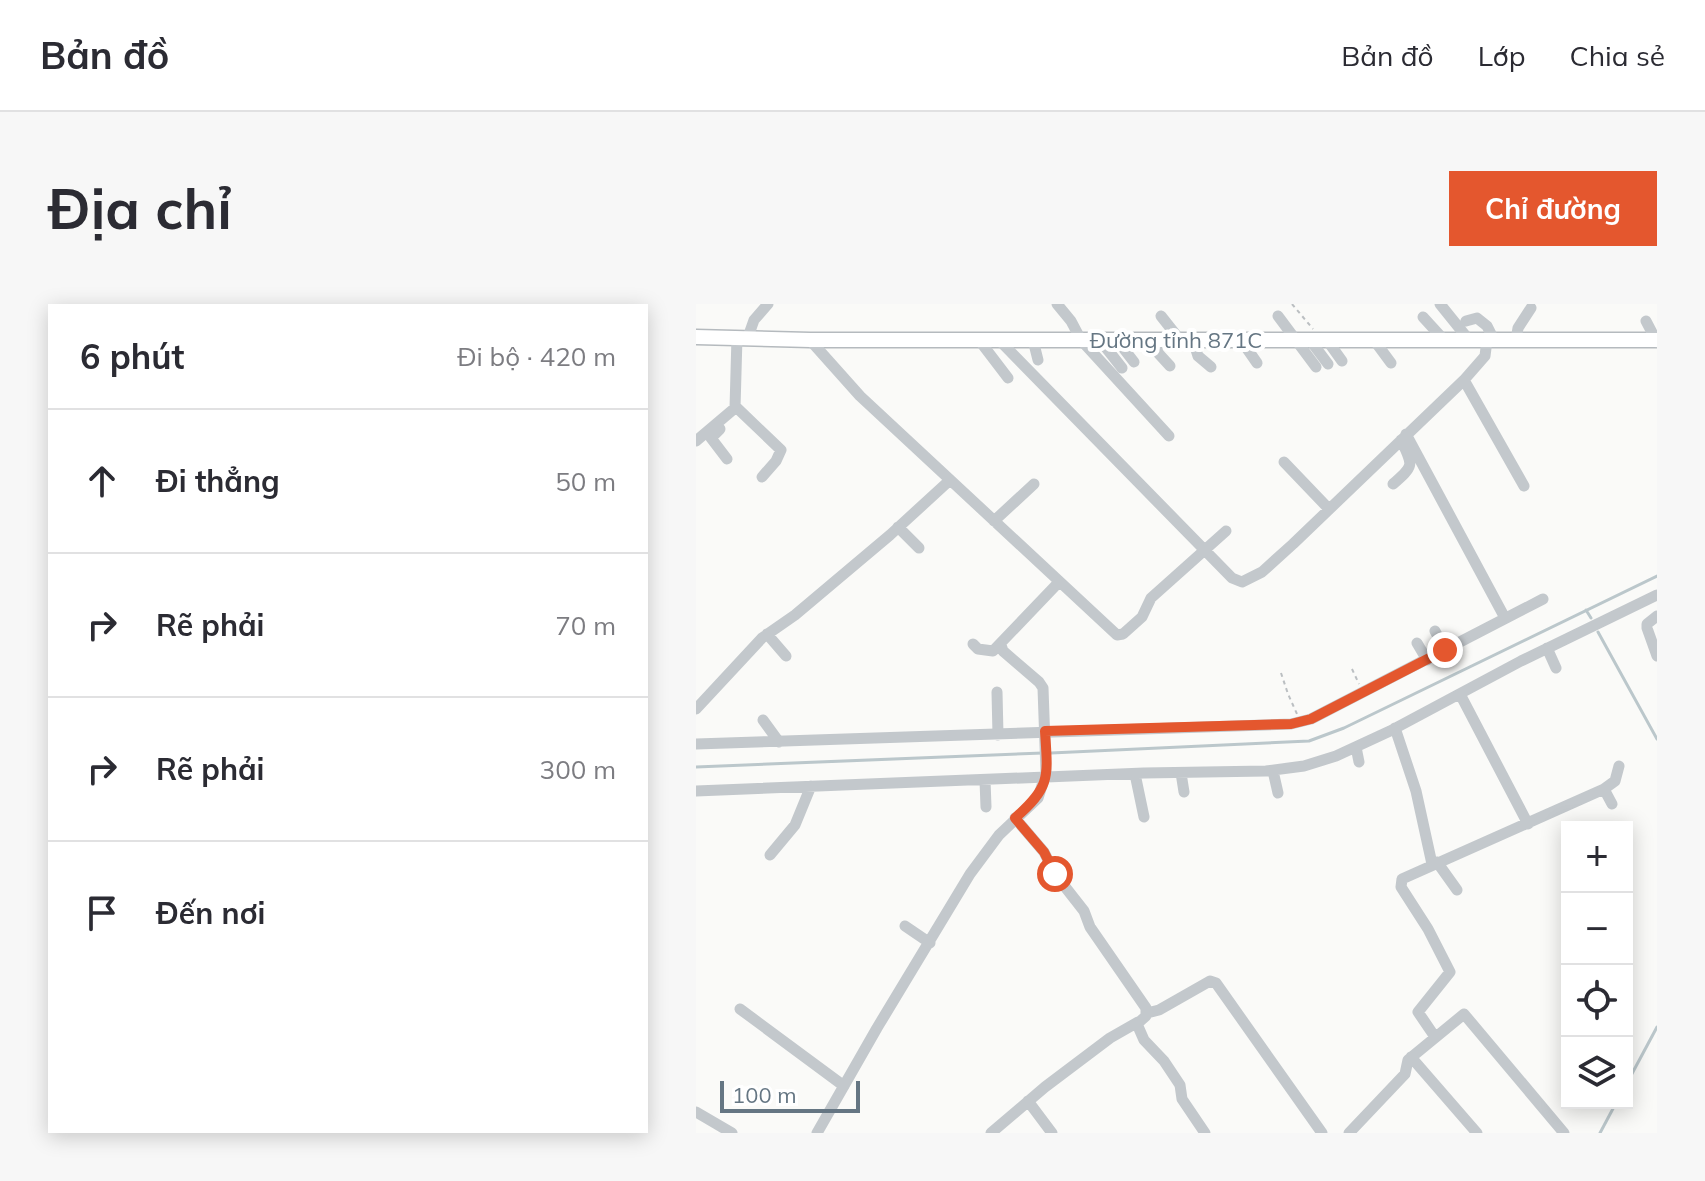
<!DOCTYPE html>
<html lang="vi">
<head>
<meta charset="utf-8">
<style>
	body { margin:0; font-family:Mulish,sans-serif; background:#f7f7f7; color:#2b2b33 }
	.controls { position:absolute; right:24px; bottom:24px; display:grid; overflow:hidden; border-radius:0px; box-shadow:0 4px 20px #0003 }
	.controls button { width:72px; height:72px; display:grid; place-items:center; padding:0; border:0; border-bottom:2px solid #e1e1e2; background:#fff; color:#2b2b33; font:40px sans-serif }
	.scale { position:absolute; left:24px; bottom:20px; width:140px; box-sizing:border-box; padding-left:8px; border:4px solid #657683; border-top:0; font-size:22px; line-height:28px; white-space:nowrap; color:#657683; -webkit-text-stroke:6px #fff; paint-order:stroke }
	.stop { position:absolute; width:24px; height:24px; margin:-18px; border:6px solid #e4572e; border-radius:50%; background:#fff }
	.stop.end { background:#e4572e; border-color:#fff; box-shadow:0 2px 8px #0008 }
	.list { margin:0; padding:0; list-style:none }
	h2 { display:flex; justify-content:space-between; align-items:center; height:104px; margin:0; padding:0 32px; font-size:34px }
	h2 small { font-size:26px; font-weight:400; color:#7c7c81 }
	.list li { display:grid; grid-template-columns:52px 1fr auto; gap:24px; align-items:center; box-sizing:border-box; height:144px; padding:0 32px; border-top:2px solid #e1e1e2 }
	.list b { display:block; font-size:30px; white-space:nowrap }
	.list em { font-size:26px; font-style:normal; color:#7c7c81 }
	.icon { flex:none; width:44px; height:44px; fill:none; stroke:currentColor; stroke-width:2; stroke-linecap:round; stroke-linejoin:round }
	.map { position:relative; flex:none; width:961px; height:829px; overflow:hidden; border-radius:0px }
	header { display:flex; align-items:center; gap:48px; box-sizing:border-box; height:112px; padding:0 40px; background:#fff; border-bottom:2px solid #e1e1e2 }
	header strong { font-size:38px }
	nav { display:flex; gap:44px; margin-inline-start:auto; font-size:28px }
	.intro { display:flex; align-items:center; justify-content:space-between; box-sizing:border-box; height:192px; padding:0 48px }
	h1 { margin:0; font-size:56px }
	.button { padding:20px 36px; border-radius:0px; background:#e4572e; color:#fff; font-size:28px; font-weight:700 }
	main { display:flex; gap:48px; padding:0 48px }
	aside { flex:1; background:#fff; border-radius:0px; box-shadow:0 4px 20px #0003 }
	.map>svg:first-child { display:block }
</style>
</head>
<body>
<header>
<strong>Bản đồ</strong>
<nav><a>Bản đồ</a><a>Lớp</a><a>Chia sẻ</a></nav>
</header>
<div class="intro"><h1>Địa chỉ</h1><a class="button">Chỉ đường</a></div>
<main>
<aside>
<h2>6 phút<small>Đi bộ · 420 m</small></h2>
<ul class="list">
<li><svg class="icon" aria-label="ahead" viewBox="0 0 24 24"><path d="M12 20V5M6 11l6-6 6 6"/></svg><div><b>Đi thẳng</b></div><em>50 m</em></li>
<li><svg class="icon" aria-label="right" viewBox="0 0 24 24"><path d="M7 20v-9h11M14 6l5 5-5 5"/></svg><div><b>Rẽ phải</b></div><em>70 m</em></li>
<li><svg class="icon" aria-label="right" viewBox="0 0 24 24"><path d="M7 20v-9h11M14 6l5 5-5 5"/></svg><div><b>Rẽ phải</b></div><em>300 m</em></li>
<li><svg class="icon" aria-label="arrive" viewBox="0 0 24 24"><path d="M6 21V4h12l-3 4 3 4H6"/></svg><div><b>Đến nơi</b></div></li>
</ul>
</aside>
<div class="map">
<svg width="961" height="829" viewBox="0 0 961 829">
	<rect width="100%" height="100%" fill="#fafaf8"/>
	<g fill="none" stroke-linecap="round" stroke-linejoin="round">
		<path stroke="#bbc7cb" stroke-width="3" d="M 890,306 L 895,314
			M 902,328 L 961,435
			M 355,449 L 613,437 L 648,424 L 961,272
			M 0,463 L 347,449
			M 931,779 L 961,723
			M 904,829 L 920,799"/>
		<defs>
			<path id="major" d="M 0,33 L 114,36 L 961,36"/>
		</defs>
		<use href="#major" stroke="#b5babe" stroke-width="17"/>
		<path stroke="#bbbfc2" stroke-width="2" stroke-dasharray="4 4" stroke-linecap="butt" d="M 596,0 L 617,25
			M 656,365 L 663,380
			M 585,369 L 592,390 L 601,410"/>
		<path stroke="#c3c8cc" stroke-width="11" d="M 361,0 L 375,17 L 385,36 L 473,132
			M 744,0 L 773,36
			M 465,12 L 484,36
			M 582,12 L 620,63
			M 727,13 L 748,36
			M 770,17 L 781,14 L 791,22 L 798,36
			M 950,17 L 961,38
			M 52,33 L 58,16 L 72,0
			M 114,36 L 164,92 L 421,331 L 427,330 L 446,313 L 455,294 L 530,227
			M 283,36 L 312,74
			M 303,36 L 536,274 L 546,278 L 566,268 L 597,240 L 768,76 L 789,52 L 791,36
			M 337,36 L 342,56
			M 404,36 L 426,64
			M 421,36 L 438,58
			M 455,36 L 463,50 L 474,62
			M 497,36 L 502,52 L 515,63
			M 545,36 L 561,59
			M 614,36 L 632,60
			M 631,36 L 646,57
			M 678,36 L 695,59
			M 820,36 L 822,24 L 835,4
			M 768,76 L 828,182
			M 39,102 L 85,146 L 80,157 L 66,173
			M 24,125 L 15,134 L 31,155
			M 710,130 L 809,314
			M 0,137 L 39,104 L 41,33
			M 588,158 L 633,205
			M 697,180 C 719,161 717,161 705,136
			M 298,217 L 338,180
			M 202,223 L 223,244
			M 961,312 L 951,320 L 951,324 L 961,352
			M 739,327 L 749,346
			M 71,330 L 90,352
			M 721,339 L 731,356
			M 277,340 L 282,345 L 297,347 L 363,278
			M 851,344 L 860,364
			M 301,388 L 302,431
			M 764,390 L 832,520
			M 0,405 L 66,334 L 99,311 L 194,231 L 254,176
			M 67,416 L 83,438
			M 699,424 L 720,487 L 736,560
			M 0,440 L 595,420 L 615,415 L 847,295
			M 660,443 L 663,458
			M 577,467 L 582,489
			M 485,469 L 488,488
			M 439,470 L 448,513
			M 289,476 L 290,503
			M 908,485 L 916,500
			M 0,487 L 448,469 L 570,467 L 608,462 L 640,452 L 694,427 L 825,357 L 961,291
			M 319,514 L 348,548 L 359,570 L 388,607 L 394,623 L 450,704 L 450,712 L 441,720 L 448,736 L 468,757 L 484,781 L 486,795 L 509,829
			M 74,551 L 99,521 L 115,482
			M 741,558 L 761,586
			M 209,622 L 234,639
			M 44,705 L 148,782
			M 451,709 L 463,706 L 507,681 L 514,677 L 520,679 L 626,829
			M 739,733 L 722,708 L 754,668 L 732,625 L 705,583 L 706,575 L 908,485 L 919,477 L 923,462
			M 715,753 L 781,829
			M 332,797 L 356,829
			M 0,808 L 36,829
			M 121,829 L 181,724 L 274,570 L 303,531 L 342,494 L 350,469 L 347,384 L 343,378 L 307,347 L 305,341
			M 295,829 L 349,783 L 414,734 L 442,718
			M 653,829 L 709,770 L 712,756 L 768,710 L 868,829"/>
		<use href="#major" stroke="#fff" stroke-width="14"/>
	</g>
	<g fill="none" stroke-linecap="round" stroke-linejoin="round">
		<path stroke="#e4572e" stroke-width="10" d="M 359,570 L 348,548 L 319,514 C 355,483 352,473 349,427 L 595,420 L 615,415 L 749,346"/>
	</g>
	<g text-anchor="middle" stroke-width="8" stroke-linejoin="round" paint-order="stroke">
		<g font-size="22" fill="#657683" stroke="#fff">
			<text x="480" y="44">Đường tỉnh 871C</text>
		</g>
	</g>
</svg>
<div class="controls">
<button>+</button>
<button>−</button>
<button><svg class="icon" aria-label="locate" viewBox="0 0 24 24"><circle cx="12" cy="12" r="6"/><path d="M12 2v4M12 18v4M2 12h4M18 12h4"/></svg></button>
<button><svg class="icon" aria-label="layers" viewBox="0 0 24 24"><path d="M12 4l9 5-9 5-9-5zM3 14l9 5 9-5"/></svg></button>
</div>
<div class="scale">100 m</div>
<div class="stop" style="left:359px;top:570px"></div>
<div class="stop end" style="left:749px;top:346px"></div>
</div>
</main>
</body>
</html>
